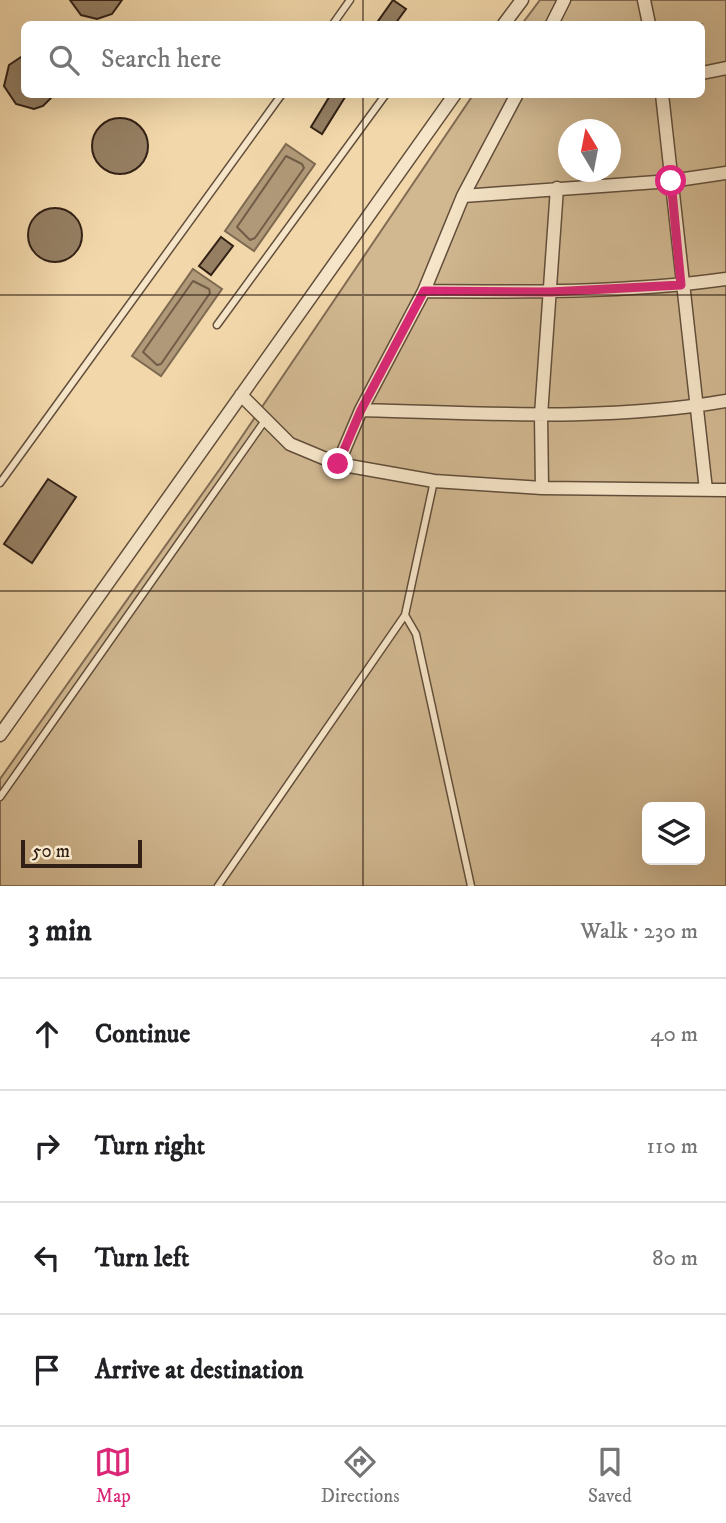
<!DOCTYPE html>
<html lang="en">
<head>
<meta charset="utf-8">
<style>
	body { margin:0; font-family:"IM FELL DW Pica",serif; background:#f6f6f6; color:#202124 }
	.controls { position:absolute; right:21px; bottom:21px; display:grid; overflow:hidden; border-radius:10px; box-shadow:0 7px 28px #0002 }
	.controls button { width:63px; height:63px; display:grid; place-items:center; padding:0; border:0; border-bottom:2px solid #e0e0e0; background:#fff; color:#202124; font:35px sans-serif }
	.compass { position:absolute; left:558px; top:119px; width:63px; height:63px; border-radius:50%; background:#fff; box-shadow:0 7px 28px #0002; rotate:350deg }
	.scale { position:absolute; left:21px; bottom:18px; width:121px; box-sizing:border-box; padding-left:7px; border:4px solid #322016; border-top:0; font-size:19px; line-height:24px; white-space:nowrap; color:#322016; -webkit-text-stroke:5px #f6e5c8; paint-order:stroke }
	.stop { position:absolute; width:21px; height:21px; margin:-16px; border:5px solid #db2777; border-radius:50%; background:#fff }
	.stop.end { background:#db2777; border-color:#fff; box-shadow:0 2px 7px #0008 }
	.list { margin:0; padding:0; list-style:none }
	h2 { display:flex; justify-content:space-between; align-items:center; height:91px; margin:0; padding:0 28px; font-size:30px }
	h2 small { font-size:23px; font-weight:400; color:#757577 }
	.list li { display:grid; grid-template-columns:46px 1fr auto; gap:21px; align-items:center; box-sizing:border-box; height:112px; padding:0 28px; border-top:2px solid #e0e0e0 }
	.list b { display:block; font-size:26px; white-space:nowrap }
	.list em { font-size:23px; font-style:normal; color:#757577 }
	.icon { flex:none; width:38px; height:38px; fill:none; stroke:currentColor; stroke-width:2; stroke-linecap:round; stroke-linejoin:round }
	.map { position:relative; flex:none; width:726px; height:886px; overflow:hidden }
	.search { position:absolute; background:#fff; box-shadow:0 7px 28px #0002; left:21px; right:21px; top:21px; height:77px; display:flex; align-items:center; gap:18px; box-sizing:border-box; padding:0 24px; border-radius:10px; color:#757577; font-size:26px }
	.sheet { height:539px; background:#fff }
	nav { display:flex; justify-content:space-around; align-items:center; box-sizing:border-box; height:98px; border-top:2px solid #e0e0e0; background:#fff; font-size:19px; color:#757577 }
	nav a { display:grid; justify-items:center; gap:4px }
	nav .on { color:#db2777 }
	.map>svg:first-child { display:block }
</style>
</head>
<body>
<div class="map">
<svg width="726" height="886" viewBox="0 0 726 886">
	<rect width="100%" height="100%" fill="#f1d7aa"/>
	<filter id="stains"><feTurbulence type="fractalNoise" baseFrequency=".00286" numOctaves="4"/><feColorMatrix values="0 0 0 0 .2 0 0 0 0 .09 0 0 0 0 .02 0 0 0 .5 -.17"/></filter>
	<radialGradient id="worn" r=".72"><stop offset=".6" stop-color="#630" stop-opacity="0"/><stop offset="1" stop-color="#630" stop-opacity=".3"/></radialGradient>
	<path fill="#d1b891" stroke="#826c54" stroke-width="2" fill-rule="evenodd" d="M 540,0 L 726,0 L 726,886 L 0,886 L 0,779 L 222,466 L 473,95 L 702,94 L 702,24 L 522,24 ZM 568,130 L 610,130 L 610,172 L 568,172 ZM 647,807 L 700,807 L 700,860 L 647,860 Z"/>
	<path fill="#b09978" stroke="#7e6951" stroke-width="2" d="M 286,144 L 315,164 L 254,251 L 225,231 Z
		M 193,269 L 222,289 L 161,376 L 132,356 Z"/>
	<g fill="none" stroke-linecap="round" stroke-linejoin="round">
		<path stroke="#715c47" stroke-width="2" d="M 286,156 L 302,164 L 304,168 L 255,238 L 250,240 L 237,227 Z
			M 193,281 L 209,289 L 210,293 L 161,364 L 157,365 L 143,352 Z"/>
	</g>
	<path fill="#957f63" stroke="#322016" stroke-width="2" d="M 70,0 L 122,0 L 112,14 L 97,19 L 81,15 Z
		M 393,0 L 406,9 L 395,24 L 376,24 Z
		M 24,55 L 24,94 L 55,94 L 43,106 L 34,109 L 16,104 L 4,86 L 9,65 Z
		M 331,94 L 347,94 L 322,134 L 311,127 Z
		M92 146a28 28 0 1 1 56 0a28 28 0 1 1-56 0Z
		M28 235a27 27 0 1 1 54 0a27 27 0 1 1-54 0Z
		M 221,237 L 233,246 L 211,275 L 199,266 Z
		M 48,479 L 76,497 L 32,563 L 4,544 Z"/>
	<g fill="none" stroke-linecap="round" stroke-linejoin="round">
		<defs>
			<path id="service" d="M 333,24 L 350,0
				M 217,325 L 386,94
				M 0,483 L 282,94
				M 405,615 L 416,634 L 471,886
				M 0,797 L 266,419
				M 218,886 L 405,615 L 434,481"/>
			<path id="minor" d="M 644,0 L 649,24
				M 504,24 L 522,0
				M 552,24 L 564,0
				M 702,73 L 726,68
				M 662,94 L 706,490
				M 463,196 L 671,181 L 726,173
				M 424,291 C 525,292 626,293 726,279
				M 241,395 L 290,444 L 338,464 L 434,481 L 542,488 L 726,490
				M 361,410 C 481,413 607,422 726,401
				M 338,464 L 361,410 L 424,291 L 463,196 L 517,94
				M 542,488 L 541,415 L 557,188
				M 0,735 L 455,94"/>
		</defs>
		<use href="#service" stroke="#624e3b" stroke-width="9"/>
		<use href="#minor" stroke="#624e3b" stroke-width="15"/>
		<use href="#service" stroke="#f6e5c8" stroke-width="6"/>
		<use href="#minor" stroke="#f6e5c8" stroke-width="12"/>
	</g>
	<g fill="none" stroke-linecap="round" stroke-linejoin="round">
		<path stroke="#db2777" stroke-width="9" d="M 338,464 L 361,410 L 424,291 L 550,292 L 681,285 L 671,181"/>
	</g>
	<path fill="none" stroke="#322016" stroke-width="2" stroke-opacity="0.55" d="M 363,0 L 363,24M 363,94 L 363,886M 0,295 L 726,295M 0,591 L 726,591"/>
	<rect width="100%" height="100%" filter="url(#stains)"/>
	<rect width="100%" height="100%" fill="url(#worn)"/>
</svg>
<div class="controls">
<button><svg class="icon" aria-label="layers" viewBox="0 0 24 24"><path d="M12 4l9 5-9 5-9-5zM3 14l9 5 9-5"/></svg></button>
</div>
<svg class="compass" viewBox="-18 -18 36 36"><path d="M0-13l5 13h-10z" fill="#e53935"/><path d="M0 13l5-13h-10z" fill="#757577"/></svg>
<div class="scale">50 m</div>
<div class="stop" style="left:671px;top:181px"></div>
<div class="stop end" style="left:338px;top:464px"></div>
<div class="search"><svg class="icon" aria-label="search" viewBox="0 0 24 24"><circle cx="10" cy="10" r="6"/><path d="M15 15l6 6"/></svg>Search here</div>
</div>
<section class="sheet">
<h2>3 min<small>Walk · 230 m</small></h2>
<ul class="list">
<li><svg class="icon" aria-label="ahead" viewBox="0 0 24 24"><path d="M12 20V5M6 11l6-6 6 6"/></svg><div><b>Continue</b></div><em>40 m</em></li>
<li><svg class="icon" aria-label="right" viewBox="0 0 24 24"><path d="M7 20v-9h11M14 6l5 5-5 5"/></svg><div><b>Turn right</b></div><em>110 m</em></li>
<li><svg class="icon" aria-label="left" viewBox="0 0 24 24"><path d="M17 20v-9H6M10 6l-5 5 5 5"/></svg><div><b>Turn left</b></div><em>80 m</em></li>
<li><svg class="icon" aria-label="arrive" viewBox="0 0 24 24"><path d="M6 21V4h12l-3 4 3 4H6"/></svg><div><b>Arrive at destination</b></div></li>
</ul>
</section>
<nav>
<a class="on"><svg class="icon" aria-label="map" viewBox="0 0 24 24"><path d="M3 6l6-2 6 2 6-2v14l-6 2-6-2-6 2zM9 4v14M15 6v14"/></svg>Map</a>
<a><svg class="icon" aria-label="directions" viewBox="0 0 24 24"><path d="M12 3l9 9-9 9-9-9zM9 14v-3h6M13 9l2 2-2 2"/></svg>Directions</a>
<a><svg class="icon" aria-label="saved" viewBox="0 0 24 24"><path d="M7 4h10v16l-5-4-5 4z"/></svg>Saved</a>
</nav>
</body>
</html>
